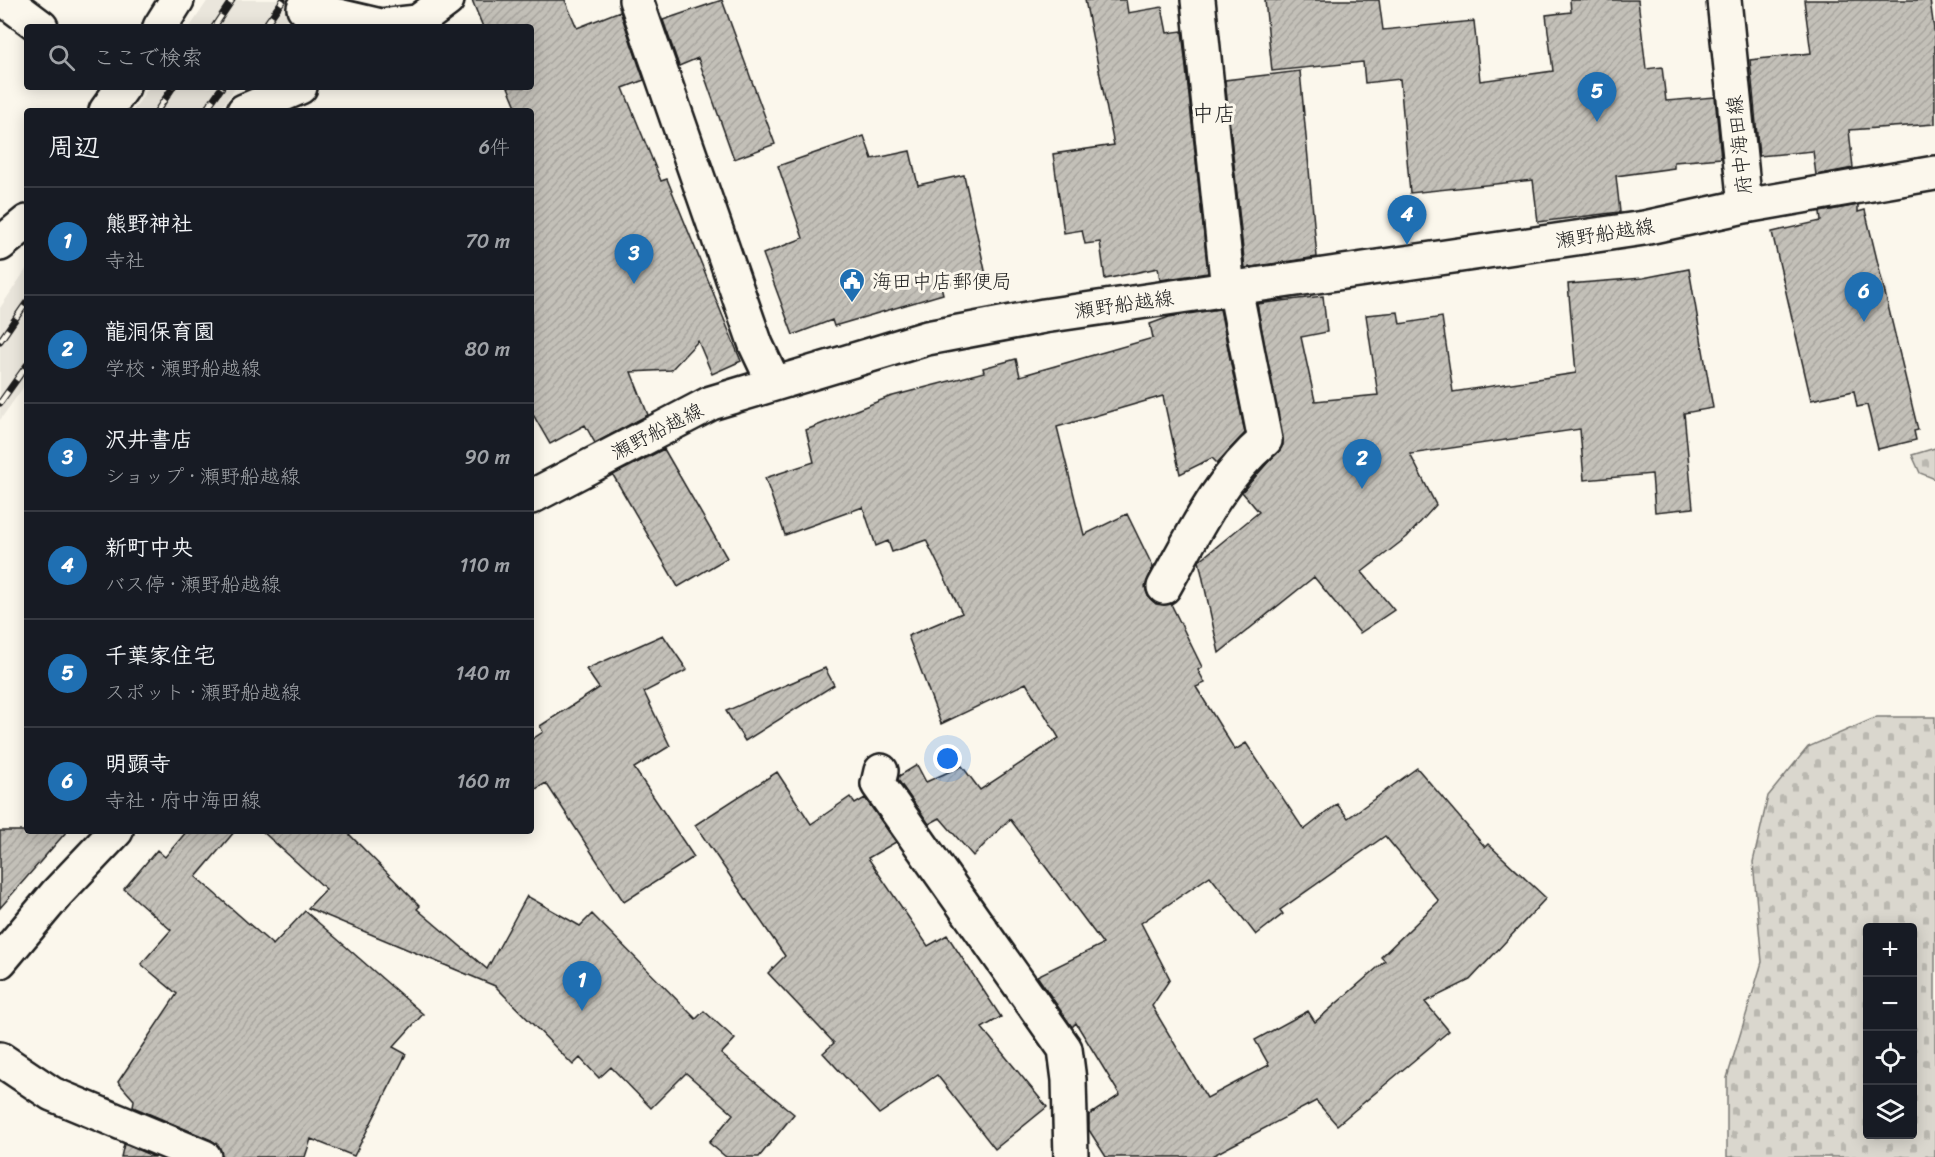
<!DOCTYPE html>
<html lang="ja">
<head>
<meta charset="utf-8">
<style>
	body { margin:0; font-family:Sriracha,"Klee One",sans-serif; background:#20242c; color:#f1f3f6 }
	.controls { position:absolute; right:18px; bottom:18px; display:grid; overflow:hidden; border-radius:6px; box-shadow:0 3px 15px #0003 }
	.controls button { width:54px; height:54px; display:grid; place-items:center; padding:0; border:0; border-bottom:2px solid #363941; background:#171b24; color:#f1f3f6; font:30px sans-serif }
	.you { position:absolute; left:948px; top:759px; width:21px; height:21px; margin:-15px; border:4px solid #fff; border-radius:50%; background:#1a73e8; box-shadow:0 0 0 9px #1a73e833 }
	.badge { display:grid; place-items:center; width:39px; height:39px; border-radius:50%; background:#1f6fb2; color:#fff; font-size:20px; font-weight:700 }
	.pin { position:absolute; translate:-50% -50px; filter:drop-shadow(0 2px 3px #0008) }
	.pin::after { content:''; position:absolute; top:32px; width:21px; height:18px; background:inherit; clip-path:polygon(0 0,100% 0,50% 100%) }
	.list { margin:0; padding:0; list-style:none }
	h2 { display:flex; justify-content:space-between; align-items:center; height:78px; margin:0; padding:0 24px; font-size:26px }
	h2 small { font-size:20px; font-weight:400; color:#9ea1a6 }
	.list li { display:grid; grid-template-columns:39px 1fr auto; gap:18px; align-items:center; box-sizing:border-box; height:108px; padding:0 24px; border-top:2px solid #363941 }
	.list b { display:block; font-size:22px; white-space:nowrap }
	.list p { margin:0; font-size:20px; white-space:nowrap; color:#9ea1a6 }
	.list em { font-size:20px; font-style:normal; color:#9ea1a6 }
	.icon { flex:none; width:33px; height:33px; fill:none; stroke:currentColor; stroke-width:2; stroke-linecap:round; stroke-linejoin:round }
	.map { position:relative; flex:none; width:1935px; height:1157px; overflow:hidden }
	.search { position:absolute; background:#171b24; box-shadow:0 3px 15px #0003; left:24px; top:24px; width:510px; height:66px; display:flex; align-items:center; gap:15px; box-sizing:border-box; padding:0 21px; border-radius:6px; color:#9ea1a6; font-size:22px }
	.panel { position:absolute; background:#171b24; box-shadow:0 3px 15px #0003; left:24px; top:108px; width:510px; height:726px; border-radius:6px }
	.map>svg:first-child { display:block }
</style>
</head>
<body>
<div class="map">
<svg width="1935" height="1157" viewBox="0 0 1935 1157">
	<defs>
		<pattern id="cemetery-stones" width="16" height="16" patternUnits="userSpaceOnUse" patternTransform="scale(1.5)"><rect width="16" height="16" fill="#dad7ce"/><path d="M2 7V4a2 2 0 0 1 4 0v3zM10 15v-3a2 2 0 0 1 4 0v3z" fill="#bab8b0"/></pattern>
		<pattern id="building-hatch" width="6" height="6" patternUnits="userSpaceOnUse" patternTransform="scale(1.5)"><rect width="6" height="6" fill="#c3c0b8"/><path d="M-1 1l2-2M0 6l6-6M5 7l2-2" fill="none" stroke="#a7a49e"/></pattern>
	</defs>
	<rect width="100%" height="100%" fill="#fbf7ec"/>
	<filter id="ink" filterUnits="userSpaceOnUse"><feTurbulence type="fractalNoise" baseFrequency=".0167" numOctaves="2"/><feDisplacementMap in="SourceGraphic" scale="12" xChannelSelector="R" yChannelSelector="G"/><feConvolveMatrix kernelMatrix="1 2 1 2 8 2 1 2 1" color-interpolation-filters="sRGB"/></filter>
	<g filter="url(#ink)">
		<path fill="#eae6dc" d="M 208,0 L 300,0 L 280,27 L 190,27 Z
			M 149,87 L 236,87 L 219,111 L 133,111 Z
			M 27,268 L 27,382 L 0,420 L 0,308 Z"/>
		<path fill="url(#cemetery-stones)" stroke="#7b7a75" stroke-width="1.5" fill-rule="evenodd" d="M 1935,448 L 1935,479 L 1920,473 L 1912,455 Z
			M 1877,717 L 1935,717 L 1935,1157 L 1727,1157 L 1727,1078 L 1762,962 L 1753,862 L 1768,796 L 1808,747 ZM 1868,928 L 1912,928 L 1912,1134 L 1868,1134 Z"/>
		<path fill="url(#building-hatch)" stroke="#1c1c1c" stroke-width="1.5" fill-rule="evenodd" d="M 472,0 L 565,0 L 577,28 L 620,11 L 644,80 L 623,88 L 661,181 L 667,179 L 741,361 L 712,374 L 698,341 L 671,370 L 631,372 L 648,415 L 595,443 L 585,425 L 550,444 L 531,411 L 531,111 L 518,111 L 508,87 L 531,87 L 531,27 L 483,27 Z
			M 722,0 L 775,144 L 734,159 L 698,58 L 679,66 L 663,20 Z
			M 1085,0 L 1126,0 L 1128,13 L 1162,7 L 1167,33 L 1182,31 L 1208,273 L 1160,280 L 1158,268 L 1105,279 L 1100,242 L 1085,244 L 1082,230 L 1064,233 L 1053,154 L 1114,145 Z
			M 1265,0 L 1379,0 L 1383,30 L 1474,21 L 1480,81 L 1553,71 L 1546,15 L 1571,12 L 1570,0 L 1638,0 L 1646,69 L 1662,67 L 1666,101 L 1715,97 L 1721,158 L 1674,162 L 1674,168 L 1616,176 L 1620,212 L 1538,222 L 1533,180 L 1410,193 L 1400,79 L 1365,83 L 1363,62 L 1272,71 Z
			M 1804,0 L 1930,0 L 1935,37 L 1935,124 L 1849,130 L 1853,168 L 1816,175 L 1813,151 L 1759,156 L 1750,60 L 1811,53 Z
			M 1300,71 L 1317,257 L 1245,268 L 1225,80 Z
			M 864,136 L 872,159 L 910,151 L 918,185 L 964,175 L 986,275 L 941,286 L 943,294 L 834,326 L 832,320 L 793,335 L 763,254 L 803,238 L 778,166 Z
			M 1858,205 L 1858,212 L 1865,210 L 1918,430 L 1914,431 L 1916,440 L 1878,449 L 1867,405 L 1857,407 L 1854,391 L 1811,400 L 1772,232 L 1821,221 L 1820,212 Z
			M 1689,269 L 1713,408 L 1684,413 L 1693,508 L 1655,512 L 1652,474 L 1584,480 L 1580,429 L 1410,454 L 1436,505 L 1407,537 L 1362,572 L 1394,610 L 1360,633 L 1314,577 L 1219,653 L 1199,561 L 1259,512 L 1242,492 L 1283,445 L 1257,304 L 1323,296 L 1327,332 L 1301,337 L 1315,401 L 1378,395 L 1366,315 L 1398,312 L 1400,324 L 1442,317 L 1453,392 L 1576,373 L 1568,284 L 1643,278 Z
			M 1220,309 L 1245,433 L 1217,463 L 1212,458 L 1180,474 L 1163,396 L 1057,427 L 1084,535 L 1127,514 L 1153,567 L 1145,587 L 1148,596 L 1156,604 L 1171,604 L 1202,667 L 1198,670 L 1205,683 L 1196,687 L 1235,750 L 1246,743 L 1304,830 L 1337,804 L 1348,818 L 1417,768 L 1485,847 L 1488,844 L 1546,898 L 1470,980 L 1425,1002 L 1449,1031 L 1337,1125 L 1316,1101 L 1210,1157 L 1106,1157 L 1089,1130 L 1089,1115 L 1120,1095 L 1076,1023 L 1072,1027 L 1037,976 L 1103,944 L 1010,819 L 973,856 L 940,818 L 929,824 L 898,780 L 899,776 L 917,765 L 926,782 L 962,766 L 980,790 L 1059,738 L 1026,683 L 941,724 L 908,636 L 962,613 L 926,540 L 892,552 L 888,541 L 876,546 L 863,507 L 785,535 L 765,478 L 814,462 L 806,430 L 889,397 L 984,372 L 983,368 L 1016,359 L 1020,376 L 1153,338 L 1150,324 L 1169,317 ZM 1385,836 L 1439,901 L 1381,957 L 1385,961 L 1315,1022 L 1308,1011 L 1255,1040 L 1269,1065 L 1207,1098 L 1152,1006 L 1170,979 L 1141,923 L 1210,876 L 1256,935 L 1283,914 L 1280,910 Z
			M 664,449 L 727,558 L 678,587 L 613,475 Z
			M 663,635 L 687,670 L 644,692 L 670,746 L 634,768 L 694,857 L 624,902 L 546,783 L 531,792 L 531,740 L 543,732 L 540,726 L 599,688 L 586,669 Z
			M 825,668 L 834,685 L 745,741 L 726,711 Z
			M 777,772 L 811,824 L 850,797 L 855,804 L 865,798 L 896,842 L 868,858 L 928,946 L 947,935 L 1001,1017 L 982,1028 L 1047,1107 L 995,1149 L 937,1075 L 879,1114 L 823,1053 L 834,1043 L 768,973 L 785,956 L 695,825 Z
			M 0,831 L 67,831 L 0,908 Z
			M 187,831 L 235,831 L 196,877 L 273,945 L 305,911 L 423,1014 L 393,1047 L 406,1054 L 354,1156 L 311,1139 L 305,1157 L 222,1157 L 219,1146 L 211,1140 L 133,1107 L 134,1100 L 118,1082 L 177,994 L 141,964 L 171,930 L 124,889 L 157,850 L 165,857 Z
			M 262,831 L 346,831 L 420,906 L 417,909 L 487,969 L 527,896 L 580,926 L 592,914 L 696,1019 L 704,1011 L 735,1039 L 721,1054 L 794,1114 L 759,1157 L 726,1157 L 709,1143 L 733,1114 L 686,1073 L 651,1108 L 611,1067 L 599,1078 L 580,1058 L 573,1065 L 495,986 L 308,908 L 326,889 Z
			M 124,1144 L 155,1157 L 121,1157 Z"/>
		<g fill="none" stroke-linecap="round" stroke-linejoin="round">
			<defs>
				<path id="street" d="M 5,0 L 41,27
					M 636,0 L 756,345 L 774,383
					M 1198,0 L 1228,289
					M 304,8 L 381,26 L 417,22
					M 160,27 L 177,0
					M 411,27 L 447,0
					M 106,111 L 123,87
					M 244,111 L 300,87
					M 0,244 L 27,222
					M 1164,587 C 1193,535 1219,479 1265,440 L 1235,288
					M 881,771 L 878,784 L 1065,1049 L 1069,1080 L 1071,1157
					M 0,1059 L 52,1094 L 204,1157"/>
				<path id="secondary" d="M 1724,0 L 1745,206
					M 531,497 L 711,403 L 927,338 L 1044,316 L 1644,228 L 1745,206 L 1935,173
					M 0,961 L 57,893 L 116,831"/>
			</defs>
			<use href="#street" stroke="#1c1c1c" stroke-width="38"/>
			<use href="#secondary" stroke="#1c1c1c" stroke-width="38"/>
			<use href="#street" stroke="#fbf7ec" stroke-width="33"/>
			<use href="#secondary" stroke="#fbf7ec" stroke-width="33"/>
			<defs>
				<path id="rail" d="M 214,27 L 232,0
					M 264,27 L 283,0
					M 157,111 L 173,87
					M 205,111 L 222,87
					M 0,341 L 27,302
					M 0,403 L 27,365"/>
			</defs>
			<use href="#rail" stroke="#1c1c1c" stroke-width="7"/>
			<use href="#rail" stroke="#fbf7ec" stroke-width="4.5" stroke-dasharray="14" stroke-linecap="butt"/>
		</g>
	</g>
	<defs>
		<symbol id="civic-pin" viewBox="-11 -11 22 30"><path d="M0 17L-7.5 6A9.5 9.5 0 1 1 7.5 6Z" fill="#1f6fb2" stroke="#fbf7ec"/><path d="M-.6-6.5H3V-4.5H.6V-3L4-1V1h2V6H-6V1h2V-1L-.6-3ZM-1.2 2.5V6h2.4V2.5Z" fill="#fff"/></symbol>
	</defs>
	<g fill-rule="evenodd">
		<use href="#civic-pin" x="837" y="266" width="30" height="40"/>
	</g>
	<g text-anchor="middle" stroke-width="6" stroke-linejoin="round" paint-order="stroke">
		<g font-size="20" fill="#1c1c1c" stroke="#fbf7ec">
			<text transform="translate(1739 145) rotate(-96)" y="7">府中海田線</text>
			<text transform="translate(1605 233) rotate(-9)" y="7">瀬野船越線</text>
			<text transform="translate(1124 304) rotate(-8)" y="7">瀬野船越線</text>
			<text transform="translate(657 431) rotate(-27)" y="7">瀬野船越線</text>
		</g>
		<g font-size="20" fill="#1c1c1c" stroke="#fbf7ec" text-anchor="start">
			<text x="872" y="288">海田中店郵便局</text>
		</g>
		<g font-size="22" fill="#1c1c1c" stroke="#fbf7ec">
			<text x="1214" y="121">中店</text>
		</g>
	</g>
</svg>
<div class="controls">
<button>+</button>
<button>−</button>
<button><svg class="icon" aria-label="locate" viewBox="0 0 24 24"><circle cx="12" cy="12" r="6"/><path d="M12 2v4M12 18v4M2 12h4M18 12h4"/></svg></button>
<button><svg class="icon" aria-label="layers" viewBox="0 0 24 24"><path d="M12 4l9 5-9 5-9-5zM3 14l9 5 9-5"/></svg></button>
</div>
<div class="you"></div>
<div class="pin badge" style="left:582px;top:1011px">1</div>
<div class="pin badge" style="left:1362px;top:489px">2</div>
<div class="pin badge" style="left:634px;top:284px">3</div>
<div class="pin badge" style="left:1407px;top:245px">4</div>
<div class="pin badge" style="left:1597px;top:122px">5</div>
<div class="pin badge" style="left:1864px;top:322px">6</div>
<div class="search"><svg class="icon" aria-label="search" viewBox="0 0 24 24"><circle cx="10" cy="10" r="6"/><path d="M15 15l6 6"/></svg>ここで検索</div>
<section class="panel">
<h2>周辺<small>6件</small></h2>
<ul class="list">
<li><span class="badge">1</span><div><b>熊野神社</b><p>寺社</p></div><em>70 m</em></li>
<li><span class="badge">2</span><div><b>龍洞保育園</b><p>学校 · 瀬野船越線</p></div><em>80 m</em></li>
<li><span class="badge">3</span><div><b>沢井書店</b><p>ショップ · 瀬野船越線</p></div><em>90 m</em></li>
<li><span class="badge">4</span><div><b>新町中央</b><p>バス停 · 瀬野船越線</p></div><em>110 m</em></li>
<li><span class="badge">5</span><div><b>千葉家住宅</b><p>スポット · 瀬野船越線</p></div><em>140 m</em></li>
<li><span class="badge">6</span><div><b>明顕寺</b><p>寺社 · 府中海田線</p></div><em>160 m</em></li>
</ul>
</section>
</div>
</body>
</html>
